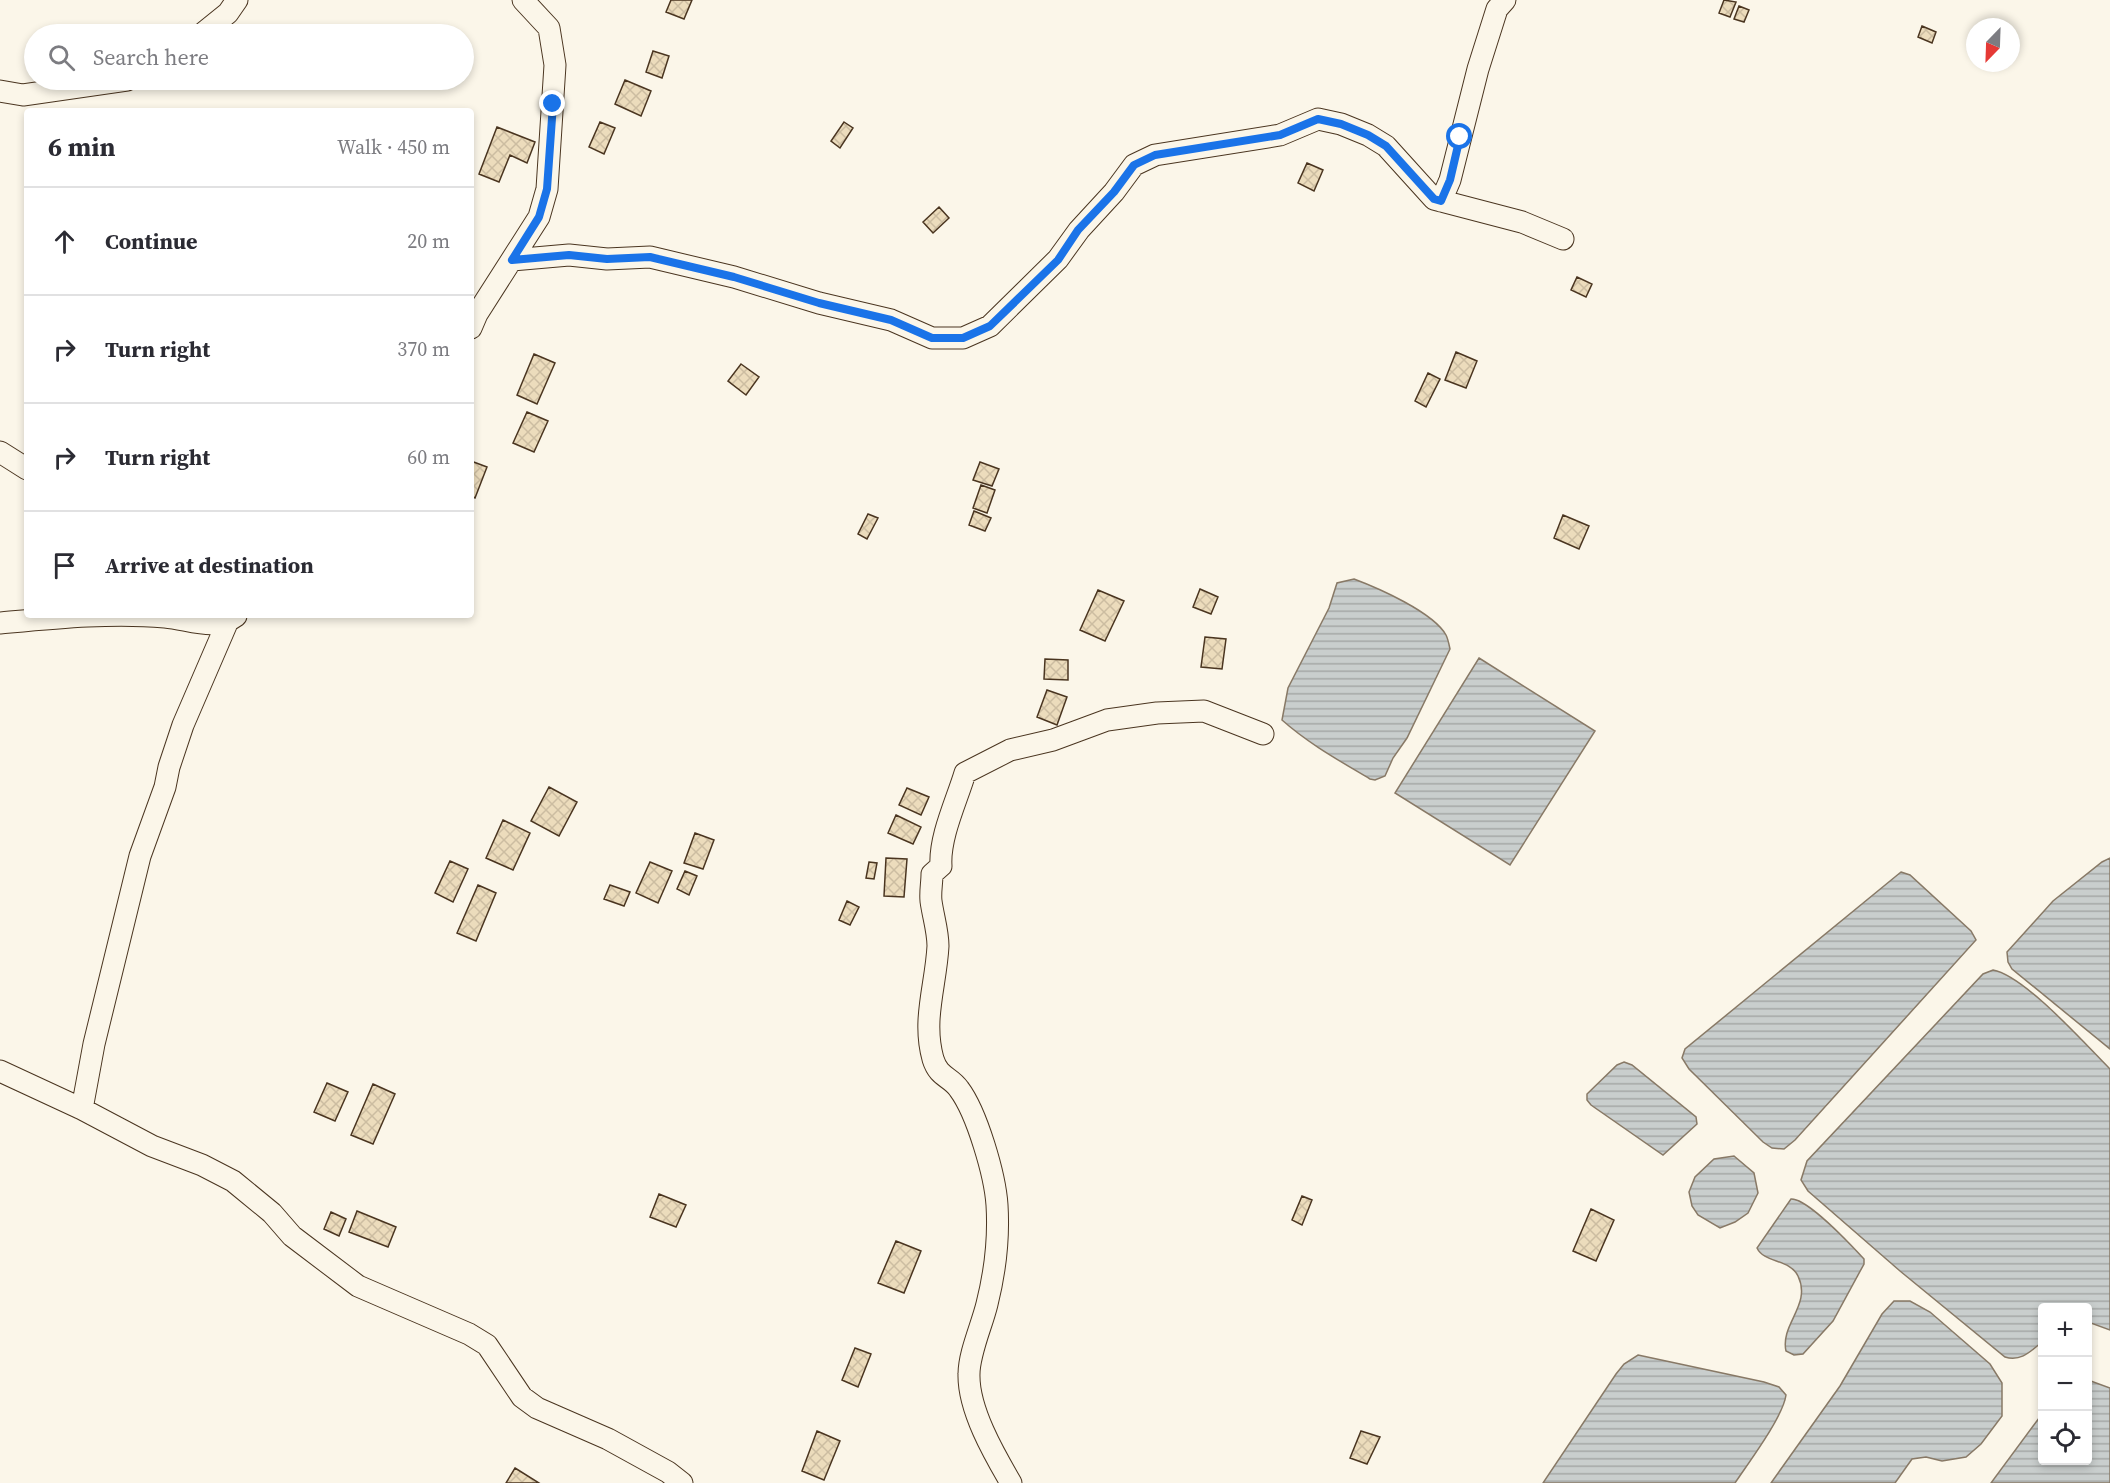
<!DOCTYPE html>
<html lang="en">
<head>
<meta charset="utf-8">
<style>
	body { margin:0; font-family:"Source Serif 4",serif; background:#f7f7f7; color:#2b2b33 }
	.controls { position:absolute; right:18px; bottom:18px; display:grid; overflow:hidden; border-radius:6px; box-shadow:0 3px 9px #0003 }
	.controls button { width:54px; height:54px; display:grid; place-items:center; padding:0; border:0; border-bottom:2px solid #e1e1e2; background:#fff; color:#2b2b33; font:30px sans-serif }
	.compass { position:absolute; left:1966px; top:18px; width:54px; height:54px; border-radius:50%; background:#fff; box-shadow:0 3px 9px #0003; rotate:203deg }
	.stop { position:absolute; width:18px; height:18px; margin:-14px; border:4px solid #1a73e8; border-radius:50%; background:#fff }
	.stop.end { background:#1a73e8; border-color:#fff; box-shadow:0 2px 6px #0008 }
	.list { margin:0; padding:0; list-style:none }
	h2 { display:flex; justify-content:space-between; align-items:center; height:78px; margin:0; padding:0 24px; font-size:26px }
	h2 small { font-size:20px; font-weight:400; color:#7c7c81 }
	.list li { display:grid; grid-template-columns:39px 1fr auto; gap:18px; align-items:center; box-sizing:border-box; height:108px; padding:0 24px; border-top:2px solid #e1e1e2 }
	.list b { display:block; font-size:22px; white-space:nowrap }
	.list em { font-size:20px; font-style:normal; color:#7c7c81 }
	.icon { flex:none; width:33px; height:33px; fill:none; stroke:currentColor; stroke-width:2; stroke-linecap:round; stroke-linejoin:round }
	.map { position:relative; flex:none; width:2110px; height:1483px; overflow:hidden }
	.search { position:absolute; background:#fff; box-shadow:0 3px 9px #0003; left:24px; top:24px; width:450px; height:66px; display:flex; align-items:center; gap:15px; box-sizing:border-box; padding:0 21px; border-radius:33px; color:#7c7c81; font-size:22px }
	.panel { position:absolute; background:#fff; box-shadow:0 3px 9px #0003; left:24px; top:108px; width:450px; height:510px; border-radius:6px }
	.map>svg:first-child { display:block }
</style>
</head>
<body>
<div class="map">
<svg width="2110" height="1483" viewBox="0 0 2110 1483">
	<defs>
		<pattern id="water-rules" width="6" height="5" patternUnits="userSpaceOnUse" patternTransform="scale(1.5)"><rect width="6" height="5" fill="#c9cecd"/><path d="M0 2.5h6" fill="none" stroke="#a5a8a6"/></pattern>
		<pattern id="building-cross-hatch" width="8" height="8" patternUnits="userSpaceOnUse" patternTransform="scale(1.5)"><rect width="8" height="8" fill="#ecdcbc"/><path d="M0 0l8 8M0 8l8-8" fill="none" stroke="#ccbda1"/></pattern>
	</defs>
	<rect width="100%" height="100%" fill="#fbf6e9"/>
	<path fill="url(#water-rules)" stroke="#887966" stroke-width="1.5" d="M 1354,579 C 1378,588 1433,612 1446,635 C 1448,639 1449,644 1450,649 L 1407,738 L 1393,758 L 1385,776 L 1375,780 L 1370,779 C 1340,761 1309,744 1282,720 L 1288,688 L 1329,608 L 1337,583 Z
		M 1479,658 L 1595,731 L 1510,865 L 1395,793 Z
		M 2110,858 L 2110,1049 L 2012,969 L 2008,962 L 2007,952 L 2053,901 L 2102,862 Z
		M 1901,872 L 1910,875 L 1971,931 L 1976,940 L 1795,1140 L 1784,1149 L 1772,1148 L 1763,1142 L 1689,1069 L 1682,1058 L 1685,1049 Z
		M 1993,970 C 2025,976 2085,1044 2110,1069 L 2110,1330 L 2088,1322 L 2088,1308 L 2042,1308 L 2042,1342 C 2031,1351 2021,1362 2005,1357 L 1900,1271 L 1808,1191 L 1801,1180 L 1807,1161 L 1983,974 Z
		M 1624,1062 L 1632,1065 L 1696,1117 L 1697,1124 L 1663,1155 L 1591,1105 L 1587,1100 L 1587,1094 L 1617,1065 Z
		M 1734,1156 L 1754,1173 L 1758,1193 L 1748,1213 L 1735,1222 L 1720,1228 L 1698,1215 L 1692,1206 L 1689,1192 L 1695,1177 L 1714,1159 Z
		M 1791,1199 C 1807,1198 1852,1246 1864,1259 L 1864,1264 L 1833,1321 L 1803,1354 L 1794,1355 L 1786,1351 C 1780,1324 1812,1305 1798,1276 C 1790,1259 1764,1263 1757,1248 Z
		M 1894,1301 L 1910,1301 L 1930,1312 L 1990,1364 L 2002,1383 L 2002,1416 L 1981,1444 L 1966,1457 L 1942,1461 L 1926,1457 L 1912,1459 L 1895,1483 L 1771,1483 L 1840,1386 L 1882,1314 Z
		M 1638,1355 L 1764,1382 L 1779,1387 L 1786,1395 C 1783,1417 1749,1462 1735,1483 L 1543,1483 L 1616,1374 L 1624,1364 Z
		M 2088,1380 L 2110,1388 L 2110,1483 L 1991,1483 L 2042,1414 L 2042,1460 L 2088,1460 Z"/>
	<path fill="url(#building-cross-hatch)" stroke="#4a3520" stroke-width="1.5" d="M 671,0 L 692,0 L 684,19 L 666,12 Z
		M 1724,0 L 1736,2 L 1730,17 L 1719,13 Z
		M 1739,6 L 1749,10 L 1744,22 L 1734,19 Z
		M 1922,26 L 1936,32 L 1932,43 L 1918,37 Z
		M 653,51 L 669,56 L 662,78 L 646,72 Z
		M 625,80 L 651,91 L 641,116 L 615,104 Z
		M 600,122 L 615,128 L 604,154 L 589,147 Z
		M 844,122 L 853,128 L 840,148 L 831,141 Z
		M 497,127 L 535,142 L 527,163 L 510,155 L 499,182 L 479,174 Z
		M 1307,163 L 1323,170 L 1314,191 L 1298,183 Z
		M 939,207 L 949,218 L 933,233 L 923,222 Z
		M 1577,277 L 1592,284 L 1586,297 L 1571,290 Z
		M 1456,352 L 1477,361 L 1466,388 L 1445,380 Z
		M 534,354 L 555,363 L 537,404 L 517,395 Z
		M 741,364 L 759,377 L 746,395 L 728,381 Z
		M 1428,373 L 1440,379 L 1426,407 L 1415,401 Z
		M 527,412 L 548,421 L 534,452 L 513,443 Z
		M 471,461 L 487,467 L 475,498 L 471,496 Z
		M 980,462 L 999,469 L 992,486 L 973,480 Z
		M 981,485 L 995,490 L 987,513 L 973,508 Z
		M 974,511 L 991,518 L 985,531 L 969,525 Z
		M 868,514 L 878,518 L 867,539 L 858,534 Z
		M 1563,515 L 1589,526 L 1579,549 L 1554,538 Z
		M 1200,589 L 1218,597 L 1211,614 L 1193,607 Z
		M 1098,590 L 1124,601 L 1105,641 L 1080,630 Z
		M 1205,637 L 1226,639 L 1222,669 L 1201,667 Z
		M 1045,659 L 1068,660 L 1068,680 L 1044,679 Z
		M 1047,690 L 1067,697 L 1057,725 L 1037,717 Z
		M 549,787 L 577,802 L 559,836 L 531,821 Z
		M 907,788 L 929,797 L 921,815 L 899,805 Z
		M 896,815 L 921,827 L 913,844 L 888,833 Z
		M 503,820 L 530,833 L 513,870 L 486,858 Z
		M 695,833 L 714,840 L 703,869 L 684,863 Z
		M 886,858 L 907,859 L 904,897 L 884,896 Z
		M 450,861 L 468,869 L 453,902 L 435,893 Z
		M 650,862 L 672,871 L 658,903 L 636,893 Z
		M 869,862 L 877,863 L 874,879 L 866,878 Z
		M 685,871 L 697,876 L 689,895 L 677,889 Z
		M 478,885 L 496,893 L 476,941 L 457,933 Z
		M 610,885 L 630,892 L 624,906 L 604,899 Z
		M 847,901 L 859,907 L 850,925 L 839,920 Z
		M 327,1083 L 348,1092 L 335,1121 L 314,1112 Z
		M 373,1084 L 395,1094 L 373,1144 L 351,1135 Z
		M 659,1194 L 686,1205 L 676,1227 L 650,1217 Z
		M 1302,1196 L 1312,1200 L 1302,1225 L 1292,1220 Z
		M 1591,1209 L 1614,1220 L 1596,1261 L 1573,1251 Z
		M 357,1211 L 396,1227 L 388,1247 L 349,1232 Z
		M 331,1212 L 346,1219 L 339,1236 L 324,1229 Z
		M 896,1241 L 921,1251 L 904,1293 L 878,1283 Z
		M 855,1348 L 871,1354 L 858,1387 L 842,1380 Z
		M 817,1431 L 840,1441 L 824,1480 L 802,1471 Z
		M 1361,1431 L 1380,1437 L 1367,1464 L 1350,1458 Z
		M 515,1468 L 539,1483 L 506,1483 Z"/>
	<g fill="none" stroke-linecap="round" stroke-linejoin="round">
		<defs>
			<path id="minor" d="M 202,34 L 228,13 L 237,0
				M 0,91 L 23,95 L 127,80
				M 1441,201 L 1450,180 L 1478,69 L 1497,9 L 1505,0
				M 512,260 L 569,255 L 607,259 L 650,257 L 734,277 L 819,303 L 891,320 L 932,338 L 963,338 L 990,326 L 1058,259 L 1079,230 L 1114,192 L 1134,165 L 1155,155 L 1280,135 L 1318,119 L 1341,124 L 1368,135 L 1386,146 L 1434,199 L 1522,222 L 1563,239
				M 471,328 L 477,314 L 539,217 L 547,189 L 555,65 L 549,28 L 523,0
				M 0,452 L 27,469
				M 0,623 C 54,618 111,612 165,617 C 189,619 215,632 236,616
				M 0,1071 L 82,1109 L 152,1146 L 202,1165 L 233,1181 L 272,1213 L 292,1236 L 358,1286 L 469,1334 L 487,1345 L 522,1397 L 537,1408 L 608,1439 L 668,1472 L 682,1483
				M 82,1109 L 94,1044 L 140,856 L 165,787 L 169,767 L 183,725 L 227,623
				M 1011,1483 C 994,1454 968,1409 969,1374 C 969,1353 982,1325 987,1304 C 995,1272 999,1237 997,1205 C 995,1175 977,1113 959,1089 C 950,1076 939,1078 933,1059 C 922,1020 936,985 938,946 C 938,931 933,916 931,901 C 930,892 932,883 932,874 L 941,866 C 939,837 957,800 965,773 L 1010,750 L 1053,740 L 1107,720 L 1157,713 L 1204,711 L 1263,734"/>
		</defs>
		<use href="#minor" stroke="#4a3520" stroke-width="23"/>
		<use href="#minor" stroke="#fbf6e9" stroke-width="21"/>
	</g>
	<g fill="none" stroke-linecap="round" stroke-linejoin="round">
		<path stroke="#1a73e8" stroke-width="8" d="M 553,104 L 547,189 L 539,217 L 512,260 L 569,255 L 607,259 L 650,257 L 734,277 L 819,303 L 891,320 L 932,338 L 963,338 L 990,326 L 1058,260 L 1078,230 L 1114,192 L 1134,165 L 1155,155 L 1280,135 L 1318,119 L 1341,124 L 1368,135 L 1386,146 L 1434,199 L 1441,201 L 1450,180 L 1460,137"/>
	</g>
</svg>
<div class="controls">
<button>+</button>
<button>−</button>
<button><svg class="icon" aria-label="locate" viewBox="0 0 24 24"><circle cx="12" cy="12" r="6"/><path d="M12 2v4M12 18v4M2 12h4M18 12h4"/></svg></button>
</div>
<svg class="compass" viewBox="-18 -18 36 36"><path d="M0-13l5 13h-10z" fill="#e53935"/><path d="M0 13l5-13h-10z" fill="#7c7c81"/></svg>
<div class="stop" style="left:1460px;top:137px"></div>
<div class="stop end" style="left:553px;top:104px"></div>
<div class="search"><svg class="icon" aria-label="search" viewBox="0 0 24 24"><circle cx="10" cy="10" r="6"/><path d="M15 15l6 6"/></svg>Search here</div>
<section class="panel">
<h2>6 min<small>Walk · 450 m</small></h2>
<ul class="list">
<li><svg class="icon" aria-label="ahead" viewBox="0 0 24 24"><path d="M12 20V5M6 11l6-6 6 6"/></svg><div><b>Continue</b></div><em>20 m</em></li>
<li><svg class="icon" aria-label="right" viewBox="0 0 24 24"><path d="M7 20v-9h11M14 6l5 5-5 5"/></svg><div><b>Turn right</b></div><em>370 m</em></li>
<li><svg class="icon" aria-label="right" viewBox="0 0 24 24"><path d="M7 20v-9h11M14 6l5 5-5 5"/></svg><div><b>Turn right</b></div><em>60 m</em></li>
<li><svg class="icon" aria-label="arrive" viewBox="0 0 24 24"><path d="M6 21V4h12l-3 4 3 4H6"/></svg><div><b>Arrive at destination</b></div></li>
</ul>
</section>
</div>
</body>
</html>
